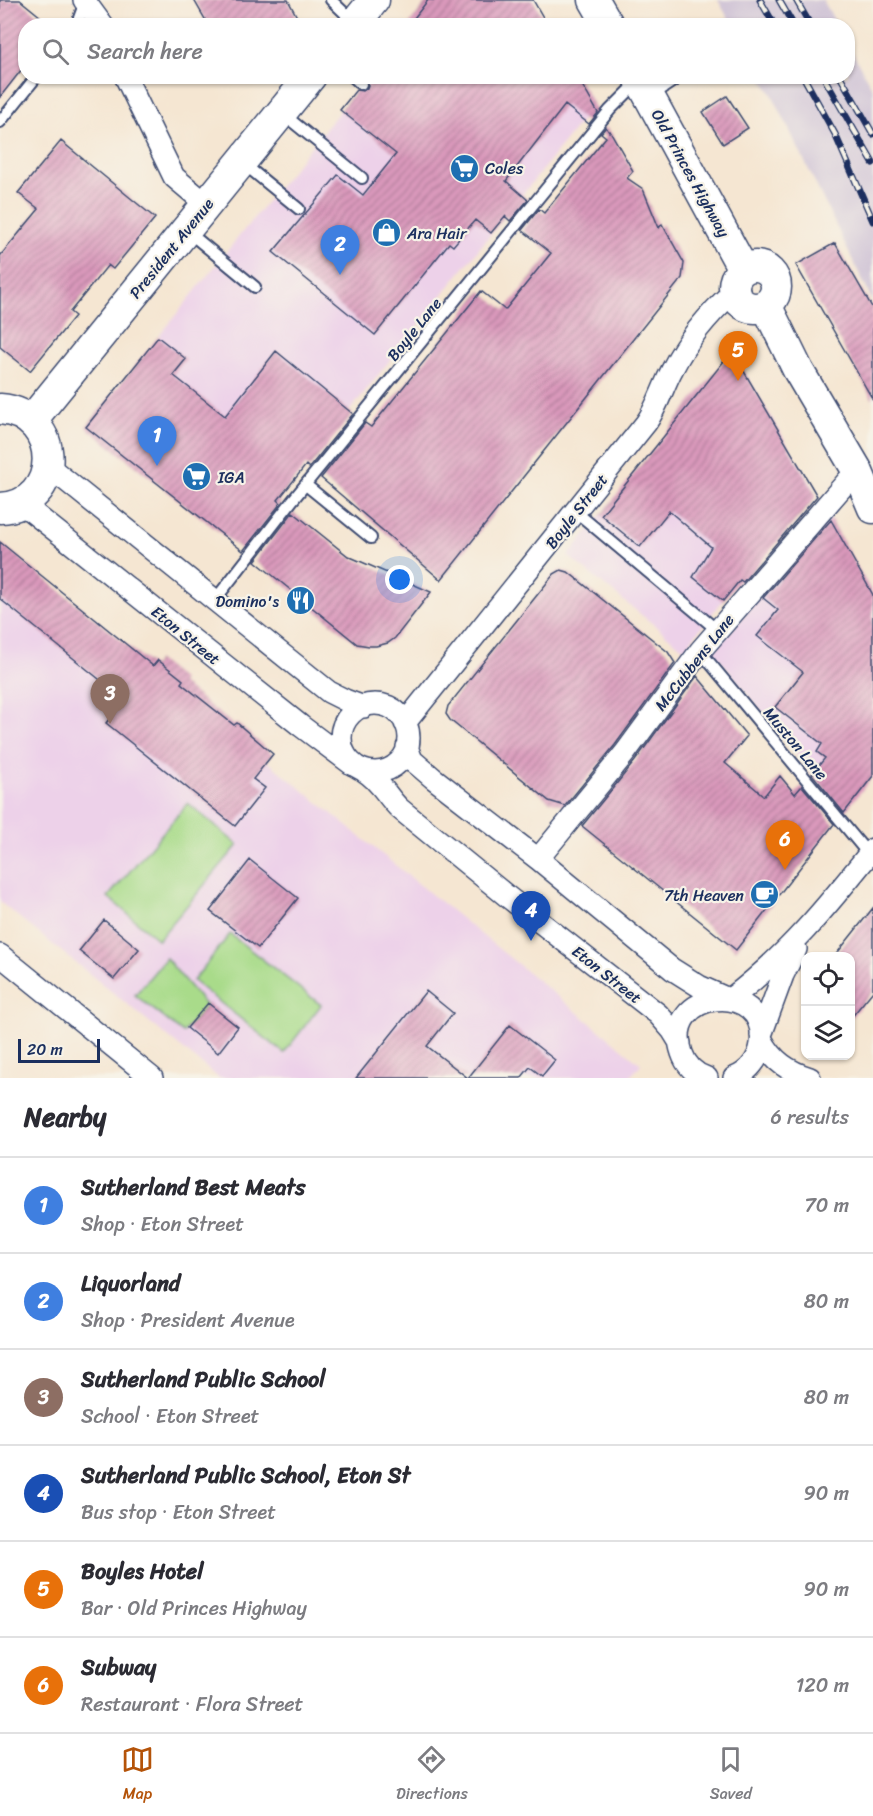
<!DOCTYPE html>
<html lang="en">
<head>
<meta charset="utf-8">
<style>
	body { margin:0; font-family:Sriracha,sans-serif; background:#f2f2f3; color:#2b2b33 }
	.controls { position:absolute; right:18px; bottom:18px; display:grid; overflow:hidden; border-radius:12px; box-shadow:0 2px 4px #0004 }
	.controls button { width:54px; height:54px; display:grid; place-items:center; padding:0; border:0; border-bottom:2px solid #e1e1e2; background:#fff; color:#2b2b33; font:30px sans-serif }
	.scale { position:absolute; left:18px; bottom:15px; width:82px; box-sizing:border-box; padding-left:6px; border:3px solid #1b2f5e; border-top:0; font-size:16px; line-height:21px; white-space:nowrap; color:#1b2f5e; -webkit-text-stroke:4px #f7f3e8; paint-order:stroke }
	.you { position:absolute; left:400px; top:580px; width:21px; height:21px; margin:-15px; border:4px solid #fff; border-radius:50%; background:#1a73e8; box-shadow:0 0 0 9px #1a73e833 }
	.badge { display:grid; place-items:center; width:39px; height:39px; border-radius:50%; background:#b45309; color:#fff; font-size:20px; font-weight:700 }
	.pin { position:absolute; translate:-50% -50px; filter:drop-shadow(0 2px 3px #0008) }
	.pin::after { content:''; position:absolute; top:32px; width:21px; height:18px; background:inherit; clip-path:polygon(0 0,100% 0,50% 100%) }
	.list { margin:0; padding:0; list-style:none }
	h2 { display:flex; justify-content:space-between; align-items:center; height:78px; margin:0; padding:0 24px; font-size:26px }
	h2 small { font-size:20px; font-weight:400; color:#7c7c81 }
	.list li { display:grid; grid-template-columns:39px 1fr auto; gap:18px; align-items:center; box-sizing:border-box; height:96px; padding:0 24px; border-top:2px solid #e1e1e2 }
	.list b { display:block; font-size:22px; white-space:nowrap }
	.list p { margin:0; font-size:20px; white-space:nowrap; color:#7c7c81 }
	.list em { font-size:20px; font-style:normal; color:#7c7c81 }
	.icon { flex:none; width:33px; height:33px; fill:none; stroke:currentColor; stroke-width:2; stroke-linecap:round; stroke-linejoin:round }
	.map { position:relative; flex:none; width:873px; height:1078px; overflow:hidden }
	.search { position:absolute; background:#fff; box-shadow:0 2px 4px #0004; left:18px; right:18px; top:18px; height:66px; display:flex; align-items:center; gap:15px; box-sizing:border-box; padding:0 21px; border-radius:24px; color:#7c7c81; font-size:22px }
	.sheet { height:654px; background:#fff }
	nav { display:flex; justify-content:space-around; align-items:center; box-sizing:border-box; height:84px; border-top:2px solid #e1e1e2; background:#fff; font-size:16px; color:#7c7c81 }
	nav a { display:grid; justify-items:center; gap:3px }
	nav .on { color:#b45309 }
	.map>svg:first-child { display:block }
</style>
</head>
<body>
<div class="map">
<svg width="873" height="1078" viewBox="0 0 873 1078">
	<defs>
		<pattern id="building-hatch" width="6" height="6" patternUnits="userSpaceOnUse" patternTransform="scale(1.5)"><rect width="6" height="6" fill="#da99bb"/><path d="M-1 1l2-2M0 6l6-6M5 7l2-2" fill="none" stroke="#b07d9b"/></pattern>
	</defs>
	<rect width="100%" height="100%" fill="#f7f3e8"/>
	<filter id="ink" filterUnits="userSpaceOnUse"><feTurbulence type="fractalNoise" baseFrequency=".0167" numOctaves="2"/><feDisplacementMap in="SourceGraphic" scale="12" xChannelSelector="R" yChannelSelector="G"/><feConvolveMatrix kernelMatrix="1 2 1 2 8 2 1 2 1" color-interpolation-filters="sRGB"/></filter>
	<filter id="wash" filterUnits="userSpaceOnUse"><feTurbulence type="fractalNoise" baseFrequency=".008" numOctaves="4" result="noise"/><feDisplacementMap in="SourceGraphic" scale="24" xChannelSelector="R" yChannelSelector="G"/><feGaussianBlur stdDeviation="1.35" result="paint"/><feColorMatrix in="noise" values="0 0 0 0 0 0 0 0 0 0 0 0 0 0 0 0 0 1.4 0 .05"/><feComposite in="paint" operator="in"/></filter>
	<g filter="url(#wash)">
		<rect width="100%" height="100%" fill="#f5e6d2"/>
		<path fill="#edd1e9" d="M 367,77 L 577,77 L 594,105 L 240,548 L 86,427 Z
			M 726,359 L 737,359 L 813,487 L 684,649 L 568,556 Z
			M 827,514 L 873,594 L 873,776 L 844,813 L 714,652 Z
			M 0,545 L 641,1064 L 629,1078 L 219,1078 L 0,902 Z"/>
		<path fill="#ccbfd4" d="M 718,0 L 823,0 L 837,25 L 732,25 Z
			M 848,44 L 873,90 L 873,302 L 772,94 L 761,77 L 848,76 Z"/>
		<path fill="#a9db8a" stroke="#628574" stroke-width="1.5" d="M 188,803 L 238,845 L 158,940 L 108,897 Z
			M 230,934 L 321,1005 L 284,1053 L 193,981 Z
			M 166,958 L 206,1006 L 183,1033 L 135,995 Z"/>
		<g id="blocks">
			<path fill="url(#building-hatch)" d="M 0,0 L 20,0 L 52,26 L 26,26 L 26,64 L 0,97 Z
				M 194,0 L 288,0 L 297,17 L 282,26 L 209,26 Z
				M 428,0 L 533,0 L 548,26 L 408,26 Z
				M 367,76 L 577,76 L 598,113 L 589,124 L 565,105 L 506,181 L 528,200 L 510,221 L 505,216 L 491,233 L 475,220 L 453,246 L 449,243 L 375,335 L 273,252 L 338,175 L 363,195 L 396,154 L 340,110 L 356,90 L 363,91 L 367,88 L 368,85 L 366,78 Z
				M 727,96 L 748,128 L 723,144 L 703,112 Z
				M 606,127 L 609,132 L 610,131 L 633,171 L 627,178 L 643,189 L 659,228 L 662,224 L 684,263 L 682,278 L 441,580 L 321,478 L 365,423 L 371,427 L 481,291 L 505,310 L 551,253 L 522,230 L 539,209 L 544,213 L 606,137 L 601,133 Z
				M 61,141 L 155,218 L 113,269 L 108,265 L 70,312 L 75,316 L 30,371 L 0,347 L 0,256 L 39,209 L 18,193 Z
				M 835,243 L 873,309 L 873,400 L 796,265 Z
				M 158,337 L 186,359 L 173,375 L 225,416 L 276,351 L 353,414 L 309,468 L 306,465 L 278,500 L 281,503 L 243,551 L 86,427 Z
				M 732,351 L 817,496 L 743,582 L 740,580 L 723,601 L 693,577 L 711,547 L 669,511 L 640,547 L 601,515 Z
				M 293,512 L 348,556 L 431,592 L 395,638 L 388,643 L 376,646 L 369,646 L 357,644 L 255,561 Z
				M 831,520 L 873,595 L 873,776 L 844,813 L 812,774 L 825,758 L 817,752 L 822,744 L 775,707 L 803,672 L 757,636 L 778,610 L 763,598 Z
				M 0,542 L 153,666 L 158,660 L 183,680 L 181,683 L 234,725 L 237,723 L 273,754 L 253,779 L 265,788 L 235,826 L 106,723 L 125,700 L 0,599 Z
				M 561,570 L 568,572 L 668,652 L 675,663 L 615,745 L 565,806 L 549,801 L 450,720 L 446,714 L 448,706 L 554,574 Z
				M 697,676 L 747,736 L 725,763 L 764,796 L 780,776 L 795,794 L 802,786 L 834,824 L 736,950 L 582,826 L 635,761 Z
				M 250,860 L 298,898 L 258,948 L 210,911 Z
				M 873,908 L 873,991 L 850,1019 L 850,957 L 834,957 Z
				M 104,920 L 139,949 L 114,979 L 79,951 Z
				M 426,991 L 453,1013 L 427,1046 L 468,1078 L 510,1025 L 555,1060 L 542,1076 L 530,1067 L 521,1078 L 356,1078 Z
				M 208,1003 L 238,1027 L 218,1053 L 187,1028 Z"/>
		</g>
	</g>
	<g filter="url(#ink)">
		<use href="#blocks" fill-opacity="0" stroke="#3c4a6f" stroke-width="1.5"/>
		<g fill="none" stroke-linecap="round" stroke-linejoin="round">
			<defs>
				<path id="lane" d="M 331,0 L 354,22
					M 76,26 L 82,10 L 83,0
					M 352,76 L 361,84
					M 651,96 L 681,76
					M 283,114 L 362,178
					M 0,122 L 37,76
					M 244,164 L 299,209
					M 186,230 L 255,287
					M 306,485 L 371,538
					M 575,511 L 717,630
					M 215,600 L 292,501 L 610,110 L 638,82
					M 700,651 L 869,855"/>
				<path id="street" d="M 84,0 L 103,26
					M 125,76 L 174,177 L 206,204
					M 48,466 L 329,692 L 345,700 L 364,707
					M 21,503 L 301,726 L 353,765
					M341 738a34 34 0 1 1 68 0a34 34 0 1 1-68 0Z
					M 405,723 L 646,423 C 658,406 663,386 673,368 C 688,338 709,314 734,291
					M 407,747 L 412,760 L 433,778 L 538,859 L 672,969 L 699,986 L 726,998
					M 364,771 C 380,780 387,797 400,809 L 508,897 L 658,1014 L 672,1030 L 680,1043
					M 538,859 L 625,753 L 700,651 L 857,470
					M 0,955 L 152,1078
					M 730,999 C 786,957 829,904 873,849
					M 761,1035 L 783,975 L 796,949
					M 762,1040 C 773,1061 788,1071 810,1078
					M 707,1078 C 695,1074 686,1065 682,1053 C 660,989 769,978 761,1044 C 759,1059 749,1072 734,1078"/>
				<path id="secondary" d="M 594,0 L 609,26
					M 353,26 L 374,0
					M 638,76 L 743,269
					M734 287a21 21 0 1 1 42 0a21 21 0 1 1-42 0Z
					M 766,305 L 798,370 L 857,470 L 873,508
					M 0,409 C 64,414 63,506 0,508
					M 31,421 L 311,76"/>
			</defs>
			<use href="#lane" stroke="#3c4a6f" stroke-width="14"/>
			<use href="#street" stroke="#3c4a6f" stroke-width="24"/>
			<use href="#secondary" stroke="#3c4a6f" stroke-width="33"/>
			<use href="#lane" stroke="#fff" stroke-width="10"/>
			<use href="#street" stroke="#fff" stroke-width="21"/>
			<use href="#secondary" stroke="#fff" stroke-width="30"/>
			<defs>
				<path id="rail" d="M 760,0 L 775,26
					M 779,0 L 794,26
					M 796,0 L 811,26
					M 803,76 L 835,134 L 873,221
					M 823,76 L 873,163
					M 840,76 L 873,134"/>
			</defs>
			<use href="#rail" stroke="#1b2f5e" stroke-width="7"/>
			<use href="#rail" stroke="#f7f3e8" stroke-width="4.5" stroke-dasharray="14" stroke-linecap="butt"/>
		</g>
	</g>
	<defs>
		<symbol id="supermarket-disc" viewBox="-11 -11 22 22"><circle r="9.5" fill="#1f6fb2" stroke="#f7f3e8"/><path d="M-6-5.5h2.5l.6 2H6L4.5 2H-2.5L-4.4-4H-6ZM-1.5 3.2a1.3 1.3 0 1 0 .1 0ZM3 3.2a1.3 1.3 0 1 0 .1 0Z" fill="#fff"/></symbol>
		<symbol id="shop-disc" viewBox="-11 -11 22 22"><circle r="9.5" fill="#1f6fb2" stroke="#f7f3e8"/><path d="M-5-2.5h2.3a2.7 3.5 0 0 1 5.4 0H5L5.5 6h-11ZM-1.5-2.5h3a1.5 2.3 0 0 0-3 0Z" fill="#fff"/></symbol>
		<symbol id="restaurant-disc" viewBox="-11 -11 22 22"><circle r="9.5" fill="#1f6fb2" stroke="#f7f3e8"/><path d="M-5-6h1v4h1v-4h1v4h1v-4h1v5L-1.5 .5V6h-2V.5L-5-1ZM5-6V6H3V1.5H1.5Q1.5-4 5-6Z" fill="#fff"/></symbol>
		<symbol id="cafe-disc" viewBox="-11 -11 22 22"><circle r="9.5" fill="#1f6fb2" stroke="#f7f3e8"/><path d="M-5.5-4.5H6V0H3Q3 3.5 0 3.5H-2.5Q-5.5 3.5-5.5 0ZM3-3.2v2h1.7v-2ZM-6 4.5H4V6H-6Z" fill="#fff"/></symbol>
	</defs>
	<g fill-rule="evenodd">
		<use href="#supermarket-disc" x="448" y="152" width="33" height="33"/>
		<use href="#shop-disc" x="370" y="216" width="33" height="33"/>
		<use href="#supermarket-disc" x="180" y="460" width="33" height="33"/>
		<use href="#restaurant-disc" x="284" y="584" width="33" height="33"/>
		<use href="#cafe-disc" x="748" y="878" width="33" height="33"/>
	</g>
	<g text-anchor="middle" stroke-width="4.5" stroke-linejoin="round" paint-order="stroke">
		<g font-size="16" fill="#1b2f5e" stroke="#f7f3e8" text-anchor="start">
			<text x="485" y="174">Coles</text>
			<text x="407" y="239">Ara Hair</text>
			<text x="218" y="483">IGA</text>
			<text x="279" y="607" text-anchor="end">Domino's</text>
			<text x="744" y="901" text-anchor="end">7th Heaven</text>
		</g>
		<g font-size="16" fill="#1b2f5e" stroke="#f7f3e8">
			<text transform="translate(691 173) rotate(61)" y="6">Old Princes Highway</text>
			<text transform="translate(171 248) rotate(-51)" y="6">President Avenue</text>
			<text transform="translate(414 329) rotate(-51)" y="6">Boyle Lane</text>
			<text transform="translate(576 511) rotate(-52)" y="6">Boyle Street</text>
			<text transform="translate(186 635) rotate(39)" y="6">Eton Street</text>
			<text transform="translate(694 662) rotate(-52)" y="6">McCubbens Lane</text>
			<text transform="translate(796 743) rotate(50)" y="6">Muston Lane</text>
			<text transform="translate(607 974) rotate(38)" y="6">Eton Street</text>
		</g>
	</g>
</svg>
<div class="controls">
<button><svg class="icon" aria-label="locate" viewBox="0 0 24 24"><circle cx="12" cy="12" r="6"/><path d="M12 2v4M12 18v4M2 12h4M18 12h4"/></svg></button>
<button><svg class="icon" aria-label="layers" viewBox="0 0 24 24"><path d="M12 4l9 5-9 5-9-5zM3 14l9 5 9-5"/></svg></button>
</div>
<div class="scale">20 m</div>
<div class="you"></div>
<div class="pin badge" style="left:157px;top:466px;background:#3f7fe0">1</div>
<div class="pin badge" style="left:340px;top:275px;background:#3f7fe0">2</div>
<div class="pin badge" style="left:110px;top:724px;background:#8d6e63">3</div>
<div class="pin badge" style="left:531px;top:941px;background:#1a4fb4">4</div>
<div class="pin badge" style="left:738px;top:381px;background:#e8710a">5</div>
<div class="pin badge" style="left:785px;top:870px;background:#e8710a">6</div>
<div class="search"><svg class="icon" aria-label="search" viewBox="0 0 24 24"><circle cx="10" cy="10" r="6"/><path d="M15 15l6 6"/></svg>Search here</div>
</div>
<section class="sheet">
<h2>Nearby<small>6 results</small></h2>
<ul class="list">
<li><span class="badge" style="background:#3f7fe0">1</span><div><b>Sutherland Best Meats</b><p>Shop · Eton Street</p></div><em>70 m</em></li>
<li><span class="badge" style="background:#3f7fe0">2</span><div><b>Liquorland</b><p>Shop · President Avenue</p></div><em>80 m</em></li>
<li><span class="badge" style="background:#8d6e63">3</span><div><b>Sutherland Public School</b><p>School · Eton Street</p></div><em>80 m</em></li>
<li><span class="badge" style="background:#1a4fb4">4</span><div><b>Sutherland Public School, Eton St</b><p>Bus stop · Eton Street</p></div><em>90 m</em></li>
<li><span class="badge" style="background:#e8710a">5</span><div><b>Boyles Hotel</b><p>Bar · Old Princes Highway</p></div><em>90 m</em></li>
<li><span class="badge" style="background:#e8710a">6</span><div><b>Subway</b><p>Restaurant · Flora Street</p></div><em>120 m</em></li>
</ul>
</section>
<nav>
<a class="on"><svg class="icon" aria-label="map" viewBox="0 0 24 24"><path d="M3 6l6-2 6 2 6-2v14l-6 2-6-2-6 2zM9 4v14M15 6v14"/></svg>Map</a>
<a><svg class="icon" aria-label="directions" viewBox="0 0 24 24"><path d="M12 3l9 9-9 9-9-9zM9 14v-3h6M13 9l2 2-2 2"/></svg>Directions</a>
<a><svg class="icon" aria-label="saved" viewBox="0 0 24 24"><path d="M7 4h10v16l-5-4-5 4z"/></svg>Saved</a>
</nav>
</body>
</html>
